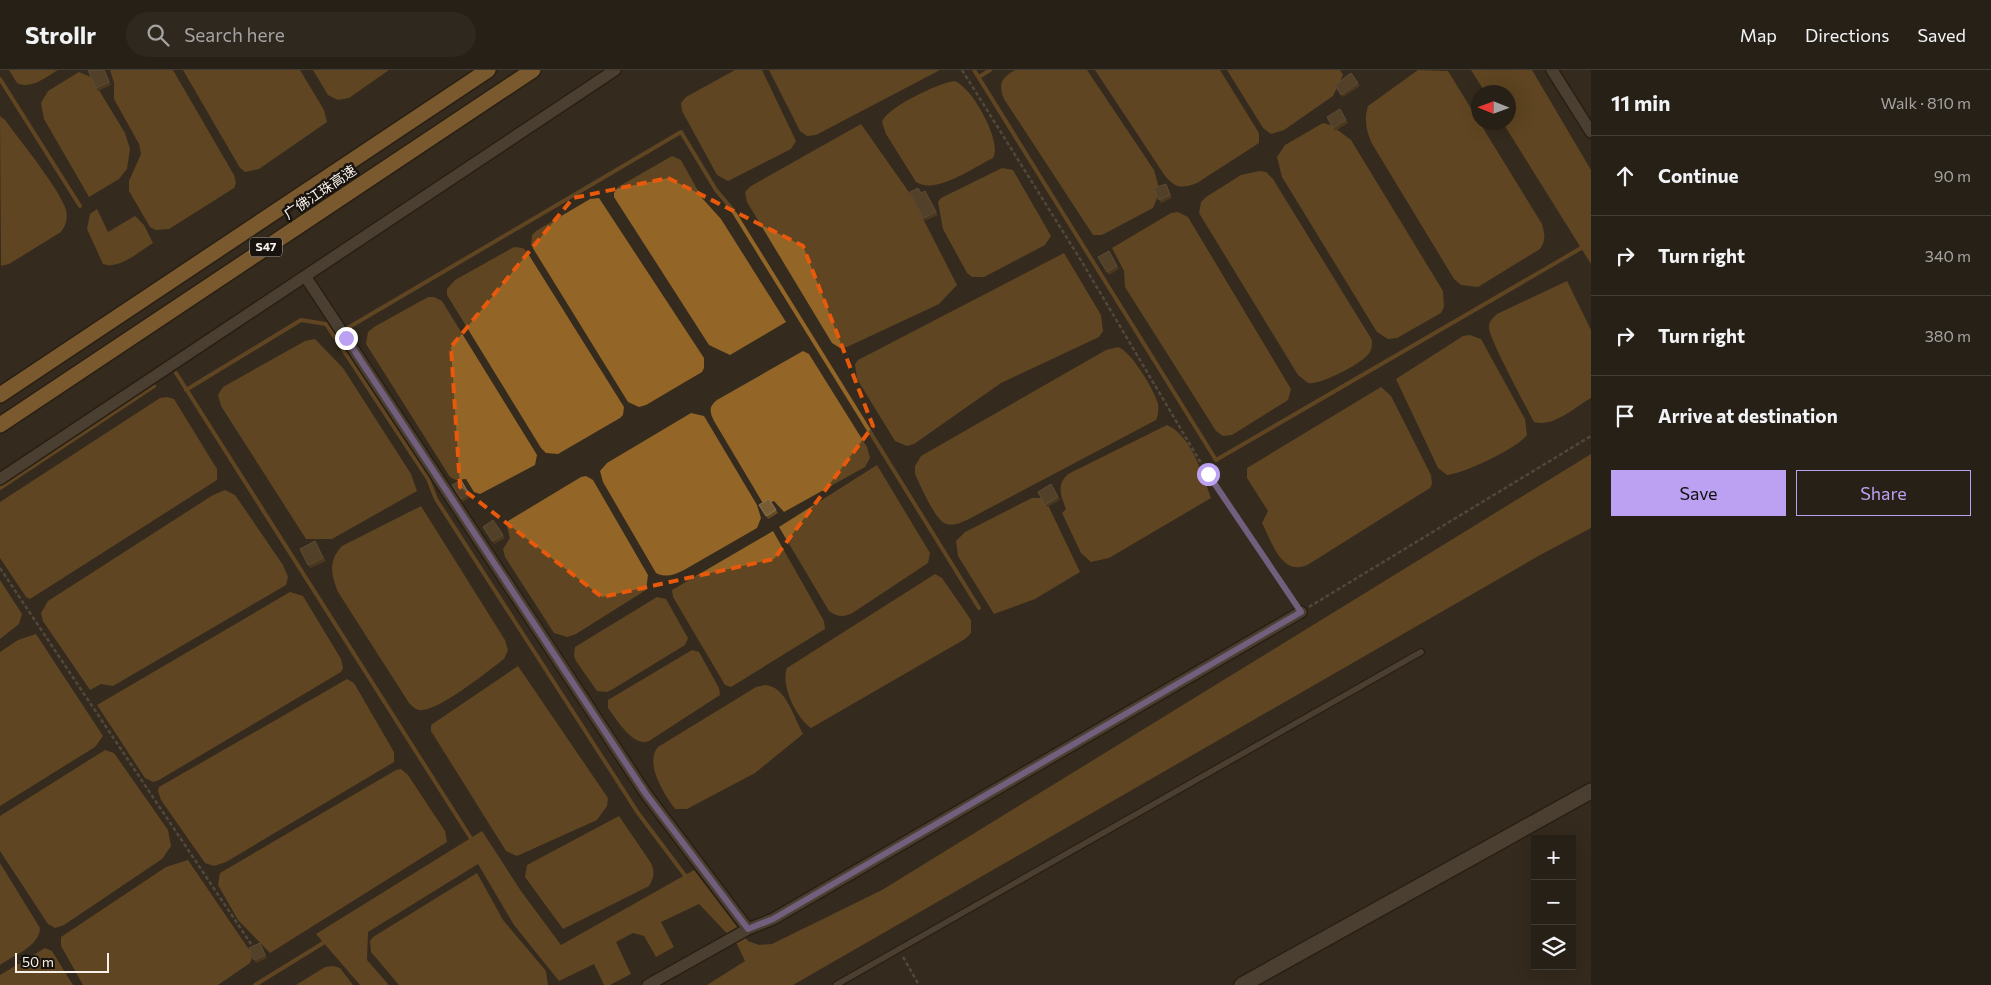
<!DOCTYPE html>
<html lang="en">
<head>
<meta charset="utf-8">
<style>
	body { margin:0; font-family:Commissioner,"Noto Sans SC",sans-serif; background:#2f281f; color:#f1f3f6 }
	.controls { position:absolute; right:15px; bottom:15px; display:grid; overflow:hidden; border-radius:0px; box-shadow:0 5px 20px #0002 }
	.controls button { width:45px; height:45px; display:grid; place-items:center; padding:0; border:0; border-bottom:1px solid #433e35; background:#272016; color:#f1f3f6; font:25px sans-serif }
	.compass { position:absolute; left:1471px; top:15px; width:45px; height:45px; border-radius:50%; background:#272016; box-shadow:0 5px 20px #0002; rotate:271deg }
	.scale { position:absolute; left:15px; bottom:12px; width:94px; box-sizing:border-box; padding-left:5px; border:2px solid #f8f1e9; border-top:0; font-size:14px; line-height:18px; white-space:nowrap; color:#f8f1e9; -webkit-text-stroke:4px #18130e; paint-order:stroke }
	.stop { position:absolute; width:15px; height:15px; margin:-11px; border:4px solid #bca0f2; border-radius:50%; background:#fff }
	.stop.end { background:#bca0f2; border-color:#fff; box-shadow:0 1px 5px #0008 }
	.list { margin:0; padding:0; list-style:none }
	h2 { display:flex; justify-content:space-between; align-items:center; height:65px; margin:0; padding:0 20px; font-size:21px }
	h2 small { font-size:16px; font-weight:400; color:#a4a3a1 }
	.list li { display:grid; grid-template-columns:32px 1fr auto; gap:15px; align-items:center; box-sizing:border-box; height:80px; padding:0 20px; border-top:1px solid #433e35 }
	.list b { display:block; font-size:19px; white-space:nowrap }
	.list em { font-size:16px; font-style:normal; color:#a4a3a1 }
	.actions { display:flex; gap:10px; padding:15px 20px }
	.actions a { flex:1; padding:11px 0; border:1px solid #bca0f2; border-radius:0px; text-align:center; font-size:18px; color:#bca0f2 }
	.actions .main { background:#bca0f2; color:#111 }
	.icon { flex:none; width:28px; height:28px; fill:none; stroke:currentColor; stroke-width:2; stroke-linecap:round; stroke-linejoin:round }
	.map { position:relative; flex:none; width:1591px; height:915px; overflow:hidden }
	header { display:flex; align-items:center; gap:30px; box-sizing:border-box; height:70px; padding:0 25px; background:#272016; border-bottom:1px solid #433e35 }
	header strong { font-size:24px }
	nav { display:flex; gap:28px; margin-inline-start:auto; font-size:18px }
	.search { width:350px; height:45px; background:#2f281f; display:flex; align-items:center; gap:12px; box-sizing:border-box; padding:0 18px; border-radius:28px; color:#a4a3a1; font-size:19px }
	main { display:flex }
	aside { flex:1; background:#272016 }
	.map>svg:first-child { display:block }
</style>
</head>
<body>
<header>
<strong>Strollr</strong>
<div class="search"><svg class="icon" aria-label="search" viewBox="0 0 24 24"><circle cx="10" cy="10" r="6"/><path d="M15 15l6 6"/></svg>Search here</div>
<nav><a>Map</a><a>Directions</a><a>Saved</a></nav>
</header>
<main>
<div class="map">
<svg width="1591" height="915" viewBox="0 0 1591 915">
	<rect width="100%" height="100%" fill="#342a1d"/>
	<path fill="#936627" d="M 9,0 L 58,0 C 46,7 31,20 17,13 Z
		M 110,0 L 173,0 L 234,105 L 236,113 L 234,118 L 169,159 L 156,160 L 150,157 L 129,121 L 129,111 L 141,84 L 139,74 L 114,29 L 114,13 Z
		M 183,0 L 300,0 L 324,40 L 327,52 L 259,99 L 245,102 L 240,98 Z
		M 313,0 L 389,0 L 349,28 L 338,30 L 328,25 Z
		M 735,0 L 762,0 L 796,71 L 791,79 L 728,111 L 717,105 L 682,41 L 681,33 L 686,27 Z
		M 769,0 L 940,0 L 816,65 L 807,66 L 800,61 Z
		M 1015,0 L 1087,0 L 1154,100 L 1160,121 L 1153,138 L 1102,165 L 1093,165 L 1004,29 C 998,14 1001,8 1015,0 Z
		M 1095,0 L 1220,0 L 1259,63 L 1259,73 L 1197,113 C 1182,119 1175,118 1165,106 Z
		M 1227,0 L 1340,0 L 1343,5 L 1333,26 L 1284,60 L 1271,64 L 1263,58 Z
		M 1418,0 L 1448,1 L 1542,154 C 1545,165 1546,170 1540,179 L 1478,217 L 1461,215 L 1454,209 L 1371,72 C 1366,59 1364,50 1368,36 Z
		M 1471,0 L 1532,0 L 1591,100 L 1591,194 L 1503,53 L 1508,52 L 1508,22 L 1485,22 Z
		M 79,2 L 91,7 L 125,63 L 130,79 L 127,99 L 119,109 L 89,127 L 44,49 L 41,33 L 48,21 Z
		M 954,11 C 971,15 1003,72 993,88 C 974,97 936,125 916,112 L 886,64 L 882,52 C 887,37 939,13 954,11 Z
		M 0,46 L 5,50 C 19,69 61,121 66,140 C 68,149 66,155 61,162 L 9,194 L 1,196 Z
		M 1323,53 L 1331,55 L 1351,70 L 1443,221 L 1444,237 L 1441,243 L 1397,268 L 1388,269 L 1377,262 L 1282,107 L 1277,87 L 1285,75 Z
		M 861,54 L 911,125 L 957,215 L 939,234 L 847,277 L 840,278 L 832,273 L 747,132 L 745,122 L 751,116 Z
		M 672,86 L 681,90 L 702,128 L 721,149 L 786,252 L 730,285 L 709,275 L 614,127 L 614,123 L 618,117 Z
		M 1002,98 L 1013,100 L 1051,166 L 1045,175 L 984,207 L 972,207 L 967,203 L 943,159 L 938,132 L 941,128 Z
		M 1259,101 L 1266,102 L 1273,109 L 1372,270 C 1372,274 1372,278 1370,282 C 1364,293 1321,315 1308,313 L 1298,305 L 1199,143 L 1201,132 L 1206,127 L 1241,105 Z
		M 599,128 L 704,288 L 704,298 L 702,302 L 646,335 L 639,337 L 628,332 L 531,175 L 532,165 L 536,161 L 590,129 Z
		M 97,139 L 108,162 L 135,146 L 144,155 L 153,173 C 140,181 119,200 103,194 L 87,159 L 90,144 Z
		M 1178,142 L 1188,147 L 1291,319 L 1288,330 L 1232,365 L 1223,366 L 1216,361 L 1125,217 L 1124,201 L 1112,178 L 1171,143 Z
		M 514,177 L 523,178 L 527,182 L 624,337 L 623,345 L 620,348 L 558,384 L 546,383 L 541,378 L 447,225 L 447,219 L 455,210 Z
		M 1064,183 L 1101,245 L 1103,261 L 1099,267 L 1001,313 L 914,374 L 907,376 L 895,371 L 857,309 L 855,294 L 858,290 Z
		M 1567,211 L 1591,260 L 1591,328 C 1575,337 1553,358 1534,352 C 1527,338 1488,267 1489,257 C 1489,251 1493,248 1497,244 Z
		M 428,227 L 434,227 L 442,231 L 537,385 L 535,395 L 480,424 L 474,422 L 466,409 L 456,410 L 450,407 L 366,274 L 368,262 L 374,257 Z
		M 1470,265 L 1481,269 L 1525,349 L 1527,365 C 1518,378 1463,404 1447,405 L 1438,398 L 1396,309 L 1463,266 Z
		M 315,269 L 343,298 L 411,404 L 417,421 L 332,469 L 306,469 L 221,336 L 218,325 L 223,317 L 305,271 Z
		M 1118,277 C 1131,281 1155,321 1158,334 C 1159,340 1158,345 1156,350 L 967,450 C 960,453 952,457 944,453 C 934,447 920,415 915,404 L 915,396 L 921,386 L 1106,280 Z
		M 803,281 L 809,284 L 867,377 L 870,388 L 865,397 L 784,442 L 774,431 L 764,435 L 714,351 C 710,342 708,337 717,330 Z
		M 1381,317 L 1391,326 L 1431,405 L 1432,414 L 1430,418 L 1309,494 C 1282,508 1272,472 1262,453 L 1268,441 L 1247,408 L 1247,398 Z
		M 167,327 L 174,329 L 217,399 L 217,410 L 30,529 L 26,527 L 0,488 L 0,432 L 160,328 Z
		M 691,343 L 704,346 L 757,435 L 761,448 L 757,458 L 684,500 C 674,505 666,508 656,503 L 603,412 L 600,401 L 607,393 Z
		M 1167,355 C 1191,365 1203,405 1211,428 L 1109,488 L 1091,492 L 1081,483 L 1062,443 L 1066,439 C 1061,426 1056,415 1068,404 Z
		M 1591,384 L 1591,458 L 1542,484 L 793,915 L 707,915 L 745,891 L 737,874 L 699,834 L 661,852 L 674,877 L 656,887 L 644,866 L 633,863 L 616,872 L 631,904 L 610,915 L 604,915 L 594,894 L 559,911 L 514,855 L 478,794 L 368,862 L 367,890 L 389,915 L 360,915 L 316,864 L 482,761 L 521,821 L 561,875 L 694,800 L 748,871 L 759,875 L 772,874 L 882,820 Z
		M 877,395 L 930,483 L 928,493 L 854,542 C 845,547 838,548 829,541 L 779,457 Z
		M 581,407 L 586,406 L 593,410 L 648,505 L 646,520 L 576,564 L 567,567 L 554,563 L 505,487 L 503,479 L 510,468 L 507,457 L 508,451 Z
		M 225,420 L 235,425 L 283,495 L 288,507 L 286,515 L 113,616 L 101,614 L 90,620 L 43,551 L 41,543 L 48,531 L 213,425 Z
		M 1032,428 L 1041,428 L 1047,433 L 1080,502 L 1035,529 L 994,544 L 958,486 L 956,471 L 965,462 Z
		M 421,436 L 505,570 L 508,580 L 504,589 C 488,601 440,640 422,640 C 417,641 413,637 409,633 L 338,522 C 331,504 328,491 342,476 Z
		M 773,461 L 824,551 L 825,559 L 731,617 L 725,615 L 673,527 L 672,520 Z
		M 935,504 L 942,508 L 971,550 L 971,563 L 965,569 L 811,658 C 797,649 780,615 787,598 Z
		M 0,510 L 22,544 L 19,554 L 0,569 Z
		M 290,522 L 303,526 L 341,589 L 343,598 L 341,602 L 159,710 L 153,712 L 145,708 L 97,635 Z
		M 657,527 L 666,529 L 688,568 L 685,575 L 613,619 L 607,622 L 597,621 L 576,591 L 574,586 L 575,577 Z
		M 36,564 L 103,666 L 95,677 L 0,736 L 0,582 L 18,570 Z
		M 692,580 L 699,582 L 719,618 L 720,625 L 649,671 C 634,678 616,649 608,638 L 608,630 Z
		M 518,596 L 608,728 L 607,736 L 597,750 L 517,786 L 506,781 L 431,661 L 431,655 Z
		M 347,609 L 354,613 L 394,682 L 394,692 L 226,792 L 214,796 L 205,793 L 161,730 L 158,721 L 159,717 Z
		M 765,615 C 786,616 794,648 803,664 L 755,703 L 687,739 L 675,739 C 664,724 644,693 658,677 L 756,617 Z
		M 105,680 L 114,683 L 168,760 L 171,776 L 162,789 L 64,855 L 55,858 L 48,854 L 0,781 L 0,746 Z
		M 401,699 L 408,705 L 445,761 L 447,772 L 270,883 L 238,850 L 218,815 L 220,803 L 396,700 Z
		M 619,746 L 651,793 C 655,802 654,808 649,816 L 563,859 L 525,807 L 527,795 Z
		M 188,790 L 250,881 L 252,888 L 250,893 L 218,915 L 83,915 L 61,876 L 61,867 L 166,797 Z
		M 0,793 L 40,858 C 40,876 13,886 0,895 Z
		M 477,803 L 503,850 L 546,901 L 548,915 L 399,915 L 371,882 L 370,871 L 373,867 Z
		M 45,878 L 52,881 L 73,915 L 0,915 L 0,905 Z
		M 333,896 L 340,898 L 353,915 L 296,915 L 325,897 Z"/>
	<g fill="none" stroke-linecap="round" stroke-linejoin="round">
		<path stroke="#936627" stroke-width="4" d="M 974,0 L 1216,390 L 1583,177
			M 979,7 L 990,0
			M 0,9 L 80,136
			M 334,266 L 681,62 L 716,120 L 732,139 L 979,538
			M 176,303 L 472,770
			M 186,320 L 301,250 L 326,254 L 428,409 L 436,429 L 638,743 L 687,808
			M 0,418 L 154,316
			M 255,915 L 328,870"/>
		<defs>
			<path id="lane" d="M 836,915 L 1421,582"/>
			<path id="street" d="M 1552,0 L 1591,62
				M 305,206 L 646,724 L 748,859
				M 0,409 L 615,0
				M 648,915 L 748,859 L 773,849 L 1301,542"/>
			<path id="secondary" d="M 1242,915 L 1591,721"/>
			<path id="highway" d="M 0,325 L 488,0
				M 0,355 L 533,0"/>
		</defs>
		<use href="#lane" stroke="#1c1206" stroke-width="8"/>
		<use href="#street" stroke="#1c1206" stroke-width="14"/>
		<use href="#secondary" stroke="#1c1206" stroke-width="18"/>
		<use href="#highway" stroke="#1c1206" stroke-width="18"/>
		<path stroke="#756c60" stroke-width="2.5" stroke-dasharray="4 2.5" stroke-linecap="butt" d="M 962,0 L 1082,192 L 1208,405 L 1295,533
			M 0,498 L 251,874
			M 1309,537 L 1591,366
			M 903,887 L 919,915"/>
		<use href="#lane" stroke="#665a4b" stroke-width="5.5"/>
		<use href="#street" stroke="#665a4b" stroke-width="11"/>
		<use href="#secondary" stroke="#665a4b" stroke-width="15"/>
		<use href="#highway" stroke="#cd9342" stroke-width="15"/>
	</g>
	<path fill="#674b20" d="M 105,0 L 111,15 L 98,21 L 96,18 Z
		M 1351,3 L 1360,16 L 1343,27 L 1335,15 Z
		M 1340,39 L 1348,53 L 1335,61 L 1333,58 Z
		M 1166,114 L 1172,128 L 1161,133 L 1159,130 Z
		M 921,123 L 927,124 L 938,145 L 925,151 L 923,148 Z
		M 1109,181 L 1119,199 L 1109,205 L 1107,202 Z
		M 461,410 L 471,427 L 463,432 L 452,415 Z
		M 1053,417 L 1060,430 L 1047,437 L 1045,435 Z
		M 769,429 L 778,443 L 768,449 L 759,435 Z
		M 493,450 L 505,468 L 494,474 L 483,457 Z
		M 315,471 L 326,491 L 310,498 L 308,495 Z
		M 262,876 L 267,888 L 256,893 L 254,890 Z"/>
	<path fill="#775c36" stroke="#8b7452" d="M 88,0 L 104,0 L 109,12 L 96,18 Z
		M 1351,3 L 1358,13 L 1341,25 L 1335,15 Z
		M 1340,39 L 1346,50 L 1333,58 L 1327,47 Z
		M 1166,114 L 1170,125 L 1159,130 L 1154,118 Z
		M 918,118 L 921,123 L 925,121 L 936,142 L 923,148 L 910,122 Z
		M 1109,181 L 1117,196 L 1107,202 L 1098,187 Z
		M 461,410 L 469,424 L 461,429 L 452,415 Z
		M 1051,414 L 1058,427 L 1045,435 L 1038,422 Z
		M 769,429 L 776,440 L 766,446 L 759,435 Z
		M 493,450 L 503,465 L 492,471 L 483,457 Z
		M 315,471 L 323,488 L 308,495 L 300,479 Z
		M 260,873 L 265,885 L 254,890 L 249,878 Z"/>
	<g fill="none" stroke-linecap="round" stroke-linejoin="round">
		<path stroke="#bca0f2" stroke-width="6" d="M 346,268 L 646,724 L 748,859 L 773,849 L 1301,542 L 1208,404"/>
	</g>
	<path d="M0 0H1591V915H0ZM 668,108 L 803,176 L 873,356 L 774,489 L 602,527 L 460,417 L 451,277 L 573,128 Z" fill="#342a1d" fill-opacity=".55" fill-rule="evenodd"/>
	<path fill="none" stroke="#e8590c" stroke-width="4" stroke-dasharray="10 6" stroke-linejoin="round" d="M 668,108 L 803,176 L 873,356 L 774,489 L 602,527 L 460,417 L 451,277 L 573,128 Z"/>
	<g text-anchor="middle" stroke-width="5" stroke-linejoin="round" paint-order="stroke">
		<rect fill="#18130e" stroke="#b5aea7" stroke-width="1" x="250" y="167.5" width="32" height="19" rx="4"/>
		<g font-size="12" font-weight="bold" fill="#f8f1e9">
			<text x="266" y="181">S47</text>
		</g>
		<g font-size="14" fill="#f8f1e9" stroke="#18130e">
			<text transform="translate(320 122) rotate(-34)" y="5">广佛江珠高速</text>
		</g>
	</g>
</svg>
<div class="controls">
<button>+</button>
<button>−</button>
<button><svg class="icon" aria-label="layers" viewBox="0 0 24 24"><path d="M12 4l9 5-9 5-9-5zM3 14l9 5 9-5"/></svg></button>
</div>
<svg class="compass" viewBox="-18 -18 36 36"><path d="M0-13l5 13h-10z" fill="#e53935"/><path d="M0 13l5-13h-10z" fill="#a4a3a1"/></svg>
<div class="scale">50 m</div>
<div class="stop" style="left:1208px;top:404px"></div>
<div class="stop end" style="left:346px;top:268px"></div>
</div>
<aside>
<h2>11 min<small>Walk · 810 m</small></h2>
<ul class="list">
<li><svg class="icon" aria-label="ahead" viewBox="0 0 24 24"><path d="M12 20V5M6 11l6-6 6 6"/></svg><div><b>Continue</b></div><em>90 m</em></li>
<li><svg class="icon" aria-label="right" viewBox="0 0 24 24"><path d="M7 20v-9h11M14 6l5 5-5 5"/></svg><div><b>Turn right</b></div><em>340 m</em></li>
<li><svg class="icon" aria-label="right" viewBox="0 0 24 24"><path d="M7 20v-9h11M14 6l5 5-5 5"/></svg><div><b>Turn right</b></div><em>380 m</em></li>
<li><svg class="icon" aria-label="arrive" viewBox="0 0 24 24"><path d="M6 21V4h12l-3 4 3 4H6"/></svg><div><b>Arrive at destination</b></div></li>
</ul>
<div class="actions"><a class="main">Save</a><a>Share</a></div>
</aside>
</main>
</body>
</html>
